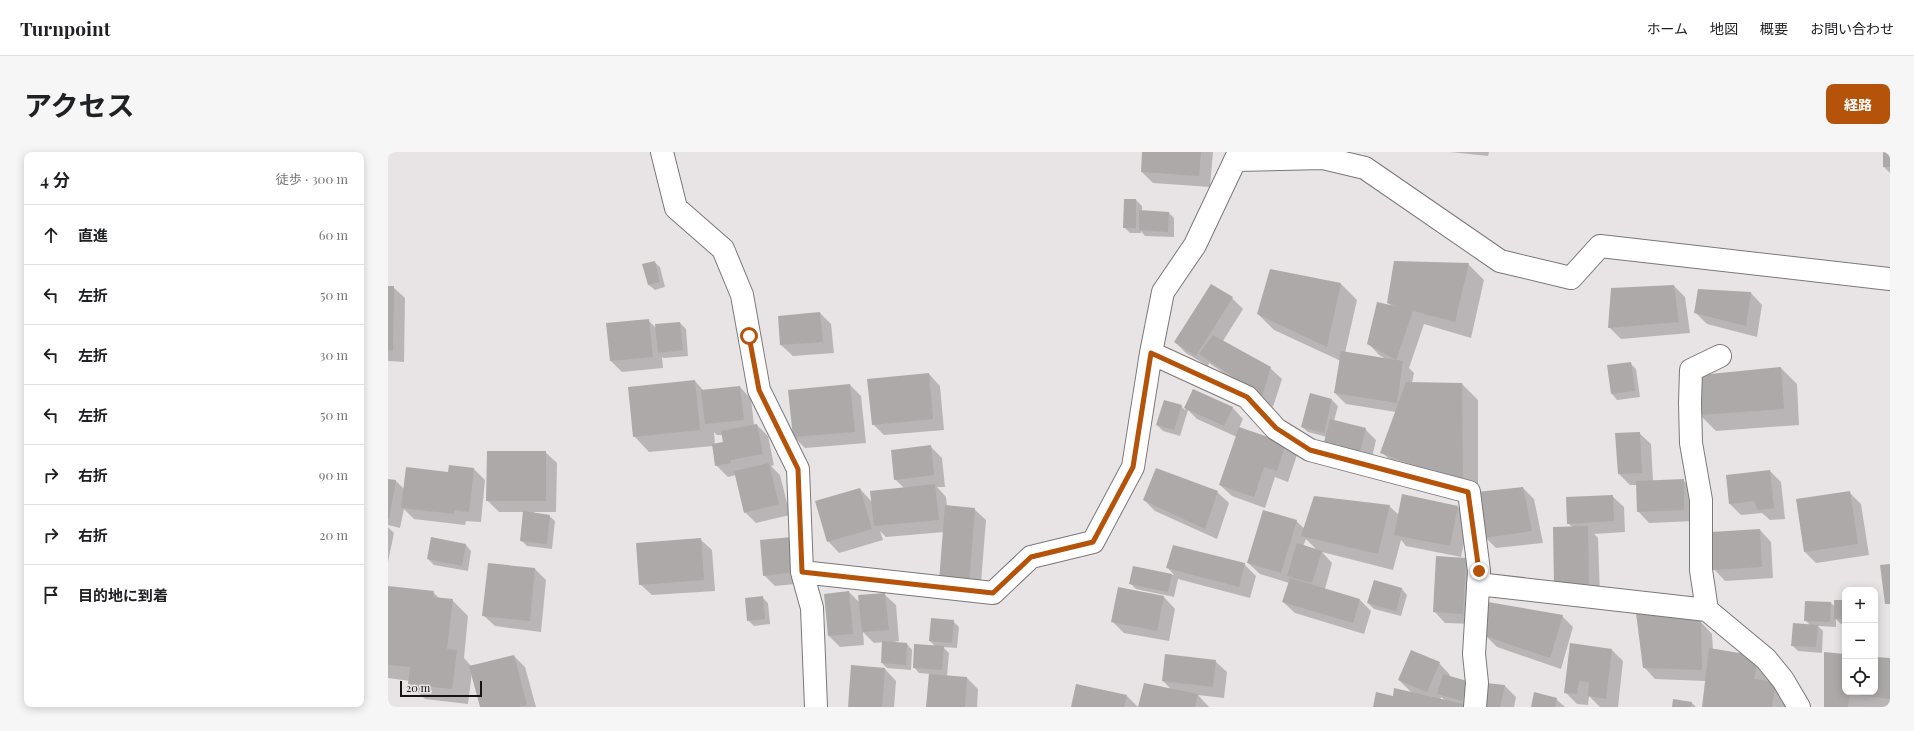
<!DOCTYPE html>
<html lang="ja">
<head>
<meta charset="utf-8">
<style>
	body { margin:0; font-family:"Playfair Display","Noto Sans JP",serif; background:#f6f6f6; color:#202124 }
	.controls { position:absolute; right:12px; bottom:12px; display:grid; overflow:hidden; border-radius:8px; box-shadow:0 2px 10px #0003 }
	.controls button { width:36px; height:36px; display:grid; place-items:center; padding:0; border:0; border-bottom:1px solid #e0e0e0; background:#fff; color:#202124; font:20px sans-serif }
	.scale { position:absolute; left:12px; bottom:10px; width:82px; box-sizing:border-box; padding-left:4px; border:2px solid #151414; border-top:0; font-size:11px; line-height:14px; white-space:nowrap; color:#151414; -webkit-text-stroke:3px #e8e3e4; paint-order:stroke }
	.stop { position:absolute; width:12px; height:12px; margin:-9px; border:3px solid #b45309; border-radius:50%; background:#fff }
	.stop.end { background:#b45309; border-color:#fff; box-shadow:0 1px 4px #0008 }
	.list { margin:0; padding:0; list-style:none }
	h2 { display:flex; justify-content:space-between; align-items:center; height:52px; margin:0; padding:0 16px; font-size:17px }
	h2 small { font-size:13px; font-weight:400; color:#757577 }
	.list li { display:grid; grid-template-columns:26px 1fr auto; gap:12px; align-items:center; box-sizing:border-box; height:60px; padding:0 16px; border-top:1px solid #e0e0e0 }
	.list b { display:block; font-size:15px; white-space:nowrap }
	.list em { font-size:13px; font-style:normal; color:#757577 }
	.icon { flex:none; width:22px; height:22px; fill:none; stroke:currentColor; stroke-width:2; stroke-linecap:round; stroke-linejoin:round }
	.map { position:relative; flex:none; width:1502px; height:555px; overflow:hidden; border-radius:8px }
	header { display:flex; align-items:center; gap:24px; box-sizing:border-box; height:56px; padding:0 20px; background:#fff; border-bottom:1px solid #e0e0e0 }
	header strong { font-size:19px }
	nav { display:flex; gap:22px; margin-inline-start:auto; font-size:14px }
	.intro { display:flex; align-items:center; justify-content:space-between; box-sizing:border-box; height:96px; padding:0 24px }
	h1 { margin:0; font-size:28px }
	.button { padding:10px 18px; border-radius:8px; background:#b45309; color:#fff; font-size:14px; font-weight:700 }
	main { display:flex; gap:24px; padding:0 24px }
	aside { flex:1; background:#fff; border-radius:8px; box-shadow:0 2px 10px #0003 }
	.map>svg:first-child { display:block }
</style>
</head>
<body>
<header>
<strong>Turnpoint</strong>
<nav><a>ホーム</a><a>地図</a><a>概要</a><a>お問い合わせ</a></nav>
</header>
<div class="intro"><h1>アクセス</h1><a class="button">経路</a></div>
<main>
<aside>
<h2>4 分<small>徒歩 · 300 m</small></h2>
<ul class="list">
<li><svg class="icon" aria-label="ahead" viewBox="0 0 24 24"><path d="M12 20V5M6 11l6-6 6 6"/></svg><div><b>直進</b></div><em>60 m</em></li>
<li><svg class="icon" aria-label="left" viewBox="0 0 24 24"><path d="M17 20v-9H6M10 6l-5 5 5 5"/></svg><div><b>左折</b></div><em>50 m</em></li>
<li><svg class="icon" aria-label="left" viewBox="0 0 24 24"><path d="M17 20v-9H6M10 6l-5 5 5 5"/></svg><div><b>左折</b></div><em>30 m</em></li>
<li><svg class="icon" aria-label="left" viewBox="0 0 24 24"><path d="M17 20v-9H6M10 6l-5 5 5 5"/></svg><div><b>左折</b></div><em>50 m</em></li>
<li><svg class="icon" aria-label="right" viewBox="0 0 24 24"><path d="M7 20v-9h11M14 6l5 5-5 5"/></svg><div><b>右折</b></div><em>90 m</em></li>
<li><svg class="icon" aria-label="right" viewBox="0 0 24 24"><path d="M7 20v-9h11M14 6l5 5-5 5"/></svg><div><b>右折</b></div><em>20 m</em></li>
<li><svg class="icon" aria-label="arrive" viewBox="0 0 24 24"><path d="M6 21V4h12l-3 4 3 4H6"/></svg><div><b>目的地に到着</b></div></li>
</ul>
</aside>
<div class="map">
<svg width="1502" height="555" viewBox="0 0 1502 555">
	<rect width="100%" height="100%" fill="#e8e3e4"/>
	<path fill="#0003" fill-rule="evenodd" d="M 755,0 L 825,0 L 822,35 L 765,31 L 754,20 Z
		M 1062,0 L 1101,0 L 1100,4 Z
		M 1496,0 L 1502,0 L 1502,21 L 1496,15 Z
		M 748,48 L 754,54 L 754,59 L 781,61 L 786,66 L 786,85 L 757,84 L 753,79 L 753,81 L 742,81 L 736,75 Z
		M 266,110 L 272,115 L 277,135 L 267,138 L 261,133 L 255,112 Z
		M 1080,112 L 1096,128 L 1083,186 L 1036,172 L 1021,216 L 1026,221 L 1024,231 L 1074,232 L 1090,248 L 1090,341 L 1135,336 L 1146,347 L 1155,391 L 1108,396 L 1097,385 L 1091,347 L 1010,316 L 994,300 L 1008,260 L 958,252 L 947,241 L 953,209 L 886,178 L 870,162 L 953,132 L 969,148 L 957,201 L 998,207 L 991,203 L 980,191 L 1004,154 L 1000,151 Z
		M 1286,134 L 1297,145 L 1302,181 L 1233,187 L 1221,175 Z
		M 0,135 L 5,135 L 17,146 L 16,210 L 0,209 Z
		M 1363,141 L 1374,153 L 1369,185 L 1319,172 L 1307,160 Z
		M 844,146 L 855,157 L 835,189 L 882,216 L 894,227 L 885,255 L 821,211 L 820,214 L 798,201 L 787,190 Z
		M 432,161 L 443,172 L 446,201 L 405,204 L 393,193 L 391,165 Z
		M 260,168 L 268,176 L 292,171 L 298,177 L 300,204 L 276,206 L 274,205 L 275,216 L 234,220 L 223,209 Z
		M 1242,211 L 1248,217 L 1252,245 L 1229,248 L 1224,242 L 1220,214 Z
		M 1393,216 L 1409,232 L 1411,273 L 1328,279 L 1312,263 Z
		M 541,222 L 552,234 L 556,278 L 496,283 L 485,272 Z
		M 307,229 L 316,239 L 352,235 L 363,247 L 366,273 L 369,273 L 380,284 L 386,313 L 383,314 L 392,323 L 402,363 L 368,371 L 357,360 L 348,323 L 340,325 L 328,313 L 325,294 L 261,300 L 246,284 ZM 326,280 L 329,283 L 335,283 L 336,291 L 327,293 Z
		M 462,233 L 473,244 L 478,291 L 417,296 L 406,285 Z
		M 806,239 L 844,255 L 855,267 L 851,276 L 898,292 L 909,303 L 900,330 L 887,325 L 877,356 L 844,344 L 832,333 L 849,285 L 809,267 L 800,258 L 792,284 L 775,279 L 769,273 L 793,254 L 797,258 Z
		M 922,243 L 944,248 L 950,254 L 946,269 L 977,277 L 988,288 L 982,314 L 939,285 L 920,280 L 914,275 Z
		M 1251,281 L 1263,292 L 1265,329 L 1295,328 L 1307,340 L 1307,369 L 1261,371 L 1250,359 L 1249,333 L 1242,333 L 1231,322 L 1228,282 Z
		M 543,295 L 554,306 L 557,335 L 549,335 L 558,345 L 559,354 L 586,357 L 598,368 L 592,443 L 564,440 L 556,380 L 498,385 L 492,379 L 495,388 L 451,401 L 440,389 L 472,337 L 484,350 L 516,336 L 507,327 Z
		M 157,300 L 169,311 L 168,360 L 146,360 L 146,362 L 161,364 L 167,369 L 164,397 L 139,394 L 133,388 L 136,360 L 111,360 L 99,348 Z
		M 62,315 L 86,317 L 97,328 L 93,370 L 78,369 L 77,373 L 26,367 L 16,357 L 12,376 L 0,373 L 0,328 L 8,329 L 16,337 L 61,321 Z
		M 1382,319 L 1393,330 L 1397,367 L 1382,368 L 1374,361 L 1353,363 L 1342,352 Z
		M 829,340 L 841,351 L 829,387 L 767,359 L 756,348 Z
		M 1461,340 L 1473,352 L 1481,403 L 1428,411 L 1417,400 L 1409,348 Z
		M 1224,344 L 1236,355 L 1237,380 L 1206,382 L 1210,386 L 1212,443 L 1178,444 L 1184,375 L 1180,371 Z
		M 1001,354 L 1011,363 L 1070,355 L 1081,366 L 1073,405 L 1018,394 L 1013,388 L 1005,418 L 934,400 L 944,411 L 937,437 L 972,448 L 983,459 L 976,482 L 907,461 L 895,450 L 901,431 L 872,422 L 860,411 L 908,369 L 917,377 ZM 918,387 L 929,398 L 915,394 Z
		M 0,375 L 6,381 L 0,410 Z
		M 1372,378 L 1383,390 L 1385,426 L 1337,429 L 1326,417 Z
		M 403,386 L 418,431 L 387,434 L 376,423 Z
		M 312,387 L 324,398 L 327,439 L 264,443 L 252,432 Z
		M 78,393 L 83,399 L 80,419 L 46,413 L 40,407 Z
		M 1077,407 L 1089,419 L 1086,472 L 1057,471 L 1046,459 Z
		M 101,412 L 147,417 L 158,428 L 153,480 L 107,474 L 95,463 Z
		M 856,412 L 868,424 L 862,446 L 790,427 L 786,445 L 748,437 L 742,431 L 746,415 L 786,423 L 780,416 Z
		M 986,429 L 1014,437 L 1019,443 L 1013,464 L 986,457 L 980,451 Z
		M 0,435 L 45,440 L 52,447 L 64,448 L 80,464 L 76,506 L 84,515 L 126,504 L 137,515 L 148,555 L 93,555 L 84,520 L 80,552 L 37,547 L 21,531 L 22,529 L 0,526 Z
		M 731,436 L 776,445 L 787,457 L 781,489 L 736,481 L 724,469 Z
		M 461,440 L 472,451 L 496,442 L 508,453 L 511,489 L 502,491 L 519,492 L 524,498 L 523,518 L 499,516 L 494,511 L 495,490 L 486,491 L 475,480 L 476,493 L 452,495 L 441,484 Z
		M 374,445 L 380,451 L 382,472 L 366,474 L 360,468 Z
		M 1457,449 L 1457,472 L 1453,472 L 1448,467 L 1448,475 L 1430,474 L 1435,479 L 1434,501 L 1410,499 L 1404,493 L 1422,473 L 1417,468 L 1443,451 L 1447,455 Z
		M 1174,464 L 1185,475 L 1173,517 L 1109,495 L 1098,484 Z
		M 565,469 L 571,475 L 569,496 L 555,495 L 561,501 L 559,524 L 579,526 L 590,537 L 589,555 L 539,555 L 542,522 L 531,521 L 526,515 L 548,495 L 542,489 Z
		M 1313,470 L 1324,482 L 1325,498 L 1369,505 L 1403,555 L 1315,555 L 1318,529 L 1267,527 L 1256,515 Z
		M 1224,498 L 1235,509 L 1230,555 L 1212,555 L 1201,544 L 1200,553 L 1189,552 L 1177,540 Z
		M 1457,503 L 1457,540 L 1487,540 L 1487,506 L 1502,507 L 1502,555 L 1437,555 Z
		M 827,509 L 839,520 L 836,546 L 810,543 L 821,555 L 751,555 L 784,538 L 775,529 Z
		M 1051,511 L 1062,523 L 1061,525 L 1079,530 L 1082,555 L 986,555 L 1005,545 L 1025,542 L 1011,528 ZM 1053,545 L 1058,549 L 1052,548 Z
		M 497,517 L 508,529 L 506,555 L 461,555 Z
		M 1099,532 L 1117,534 L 1128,545 L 1126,555 L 1096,555 Z
		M 738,543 L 750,555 L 684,555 Z
		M 1168,547 L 1177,555 L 1144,555 Z
		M 1304,551 L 1308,555 L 1285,555 Z"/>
	<path fill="#ada9a9" d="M 754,0 L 813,0 L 811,24 L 753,20 Z
		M 1495,0 L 1502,0 L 1502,15 L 1495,15 Z
		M 736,47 L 748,47 L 748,76 L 735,76 Z
		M 751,58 L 781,60 L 780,80 L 751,78 Z
		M 267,109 L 272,130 L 260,133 L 254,112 Z
		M 1006,109 L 1081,111 L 1067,170 L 1025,159 L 1008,208 L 979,192 L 989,150 L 1011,155 L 999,151 Z
		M 882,117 L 953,131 L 939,195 L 869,162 Z
		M 823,132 L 845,145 L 808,204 L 786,190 Z
		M 1286,133 L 1291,170 L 1220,176 L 1223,136 Z
		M 0,134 L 6,134 L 5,199 L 0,198 Z
		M 1310,137 L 1363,140 L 1358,174 L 1306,161 Z
		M 432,160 L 435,190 L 392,193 L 390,164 Z
		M 261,167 L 265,205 L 222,209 L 218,171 Z
		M 292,170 L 295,198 L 270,201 L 267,172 Z
		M 825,183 L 883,215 L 874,244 L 811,202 Z
		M 953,199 L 1015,209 L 1009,251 L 946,241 Z
		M 1243,210 L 1247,239 L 1223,242 L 1219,213 Z
		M 1393,215 L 1396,257 L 1311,263 L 1312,223 Z
		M 541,221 L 545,267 L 484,273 L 479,227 Z
		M 307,228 L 312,278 L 245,285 L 240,235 Z
		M 1018,230 L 1074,231 L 1075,331 L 992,301 Z
		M 462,232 L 467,280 L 405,285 L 400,238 Z
		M 352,234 L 356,268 L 317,272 L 313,238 Z
		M 805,237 L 845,255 L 836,274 L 796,256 Z
		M 922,241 L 944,247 L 936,281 L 913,275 Z
		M 776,248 L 794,253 L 786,278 L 768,273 Z
		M 942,267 L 978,276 L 971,303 L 935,294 Z
		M 369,272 L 375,302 L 343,308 L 343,311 L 327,314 L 324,292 L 335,290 L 333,279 Z
		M 851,275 L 898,291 L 889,319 L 876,315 L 866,345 L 831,333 Z
		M 1252,280 L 1254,321 L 1230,322 L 1227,281 Z
		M 543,293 L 546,323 L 506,328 L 503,298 Z
		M 99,299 L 158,299 L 158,349 L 98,349 Z
		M 381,311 L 391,352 L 356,361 L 346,319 Z
		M 61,313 L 86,316 L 81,360 L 67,358 L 66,362 L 13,356 L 18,315 L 60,320 Z
		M 768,316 L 830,339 L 817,377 L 755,348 Z
		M 1382,318 L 1386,356 L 1370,358 L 1366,349 L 1341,352 L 1338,323 Z
		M 0,327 L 8,328 L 1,367 L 0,367 Z
		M 1296,327 L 1296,358 L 1249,360 L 1248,329 Z
		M 547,332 L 551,368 L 486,374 L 482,339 Z
		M 1135,335 L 1144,379 L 1096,386 L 1089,340 Z
		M 472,336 L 484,377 L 439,390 L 427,349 Z
		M 1462,339 L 1470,392 L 1416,400 L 1408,347 Z
		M 1014,342 L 1070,354 L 1062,394 L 1006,383 Z
		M 1225,343 L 1226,369 L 1179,372 L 1178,345 Z
		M 926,344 L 1002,353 L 990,402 L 913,384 Z
		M 557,353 L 587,356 L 581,432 L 551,429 Z
		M 875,358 L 909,368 L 893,421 L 859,411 Z
		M 135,359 L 162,363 L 159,392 L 132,389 Z
		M 1200,374 L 1201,432 L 1166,433 L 1165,375 Z
		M 1372,377 L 1374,415 L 1325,418 L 1323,380 Z
		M 43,385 L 78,392 L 74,414 L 39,407 Z
		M 404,385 L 407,420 L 375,424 L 372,388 Z
		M 313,386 L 316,428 L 251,433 L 248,391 Z
		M 909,391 L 934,399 L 924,431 L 899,424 Z
		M 785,393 L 857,411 L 851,435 L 778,416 Z
		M 1048,404 L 1078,406 L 1075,462 L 1045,460 Z
		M 100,411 L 147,416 L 142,469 L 94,464 Z
		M 1502,412 L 1502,452 L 1497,452 L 1492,413 Z
		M 745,414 L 784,422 L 780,440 L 741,432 Z
		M 902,426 L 972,447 L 965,471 L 894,450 Z
		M 986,428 L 1014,436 L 1008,459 L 979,451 Z
		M 0,434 L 46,439 L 45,445 L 65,447 L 59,497 L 69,498 L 64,537 L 20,532 L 22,515 L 0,513 Z
		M 730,435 L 776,444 L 769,479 L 723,470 Z
		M 461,439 L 465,482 L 440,484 L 436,442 Z
		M 497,441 L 501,478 L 474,480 L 470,443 Z
		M 375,444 L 377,467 L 359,469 L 357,446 Z
		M 1446,448 L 1457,448 L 1457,467 L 1446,467 Z
		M 1417,449 L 1443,450 L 1442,470 L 1416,469 Z
		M 1100,450 L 1175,463 L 1162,506 L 1097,484 Z
		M 1248,461 L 1313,469 L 1314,518 L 1255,516 Z
		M 543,466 L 566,468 L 564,491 L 541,489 Z
		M 1405,471 L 1430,473 L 1428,495 L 1403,494 Z
		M 494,489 L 519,491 L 518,513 L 493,511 Z
		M 1182,491 L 1224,497 L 1218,547 L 1200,544 L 1201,530 L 1191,529 L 1189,542 L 1176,541 Z
		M 526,492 L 556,494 L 554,518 L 525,516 Z
		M 1321,496 L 1370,504 L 1366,527 L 1388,530 L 1384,555 L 1314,555 Z
		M 1023,498 L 1052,510 L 1039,540 L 1010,528 Z
		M 1436,500 L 1457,502 L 1457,540 L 1487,540 L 1487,505 L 1502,506 L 1502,547 L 1462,542 L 1460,555 L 1436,555 Z
		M 777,502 L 828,508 L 825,535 L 774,529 Z
		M 126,503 L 139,553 L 130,555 L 92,555 L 81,514 Z
		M 463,513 L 497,516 L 494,555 L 460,555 Z
		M 541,522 L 579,525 L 577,555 L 538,555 Z
		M 1055,522 L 1079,529 L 1074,549 L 1049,542 Z
		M 756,531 L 810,542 L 807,555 L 750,555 Z
		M 1098,531 L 1117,533 L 1112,555 L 1095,555 Z
		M 688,532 L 739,543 L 736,555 L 683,555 Z
		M 1006,536 L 1084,554 L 1084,555 L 985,555 L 988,540 L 1005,544 Z
		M 1146,540 L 1169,546 L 1167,555 L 1143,555 Z
		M 1285,547 L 1304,550 L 1303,555 L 1284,555 Z"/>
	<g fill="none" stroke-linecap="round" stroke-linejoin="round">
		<defs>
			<path id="minor" d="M 274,0 L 288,56 L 335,97 L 354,143 L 371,238 L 410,317 L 414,420 L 424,456 L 428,555
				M 847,8 L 935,6 L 977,16 L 1112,109 L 1183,126 L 1212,94 L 1502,127
				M 763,201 L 859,245 L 888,277 L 922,298 L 1081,340 L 1091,419 L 1086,502 L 1089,531 L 1087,555
				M 1332,204 L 1303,218 L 1302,251 L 1303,291 L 1313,348 L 1313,418 L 1319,458 L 1378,507 L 1395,528 L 1411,555
				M 414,420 L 605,441 L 643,405 L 705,390 L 745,315 L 763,201 L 775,140 L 807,93 L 851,0
				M 1090,432 L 1319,458"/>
		</defs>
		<use href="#minor" stroke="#7c7878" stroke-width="24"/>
		<use href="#minor" stroke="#fff" stroke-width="22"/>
	</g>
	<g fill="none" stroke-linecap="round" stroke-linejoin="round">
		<path stroke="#b45309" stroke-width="5" d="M 361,184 L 371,238 L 410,317 L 414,420 L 605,441 L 643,405 L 705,390 L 745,315 L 763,201 L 859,245 L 888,276 L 922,298 L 1080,340 L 1091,419"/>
	</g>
</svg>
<div class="controls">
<button>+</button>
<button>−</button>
<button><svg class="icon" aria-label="locate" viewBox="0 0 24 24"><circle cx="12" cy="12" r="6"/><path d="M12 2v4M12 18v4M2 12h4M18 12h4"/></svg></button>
</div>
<div class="scale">20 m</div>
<div class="stop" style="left:361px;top:184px"></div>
<div class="stop end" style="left:1091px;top:419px"></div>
</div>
</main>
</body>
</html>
